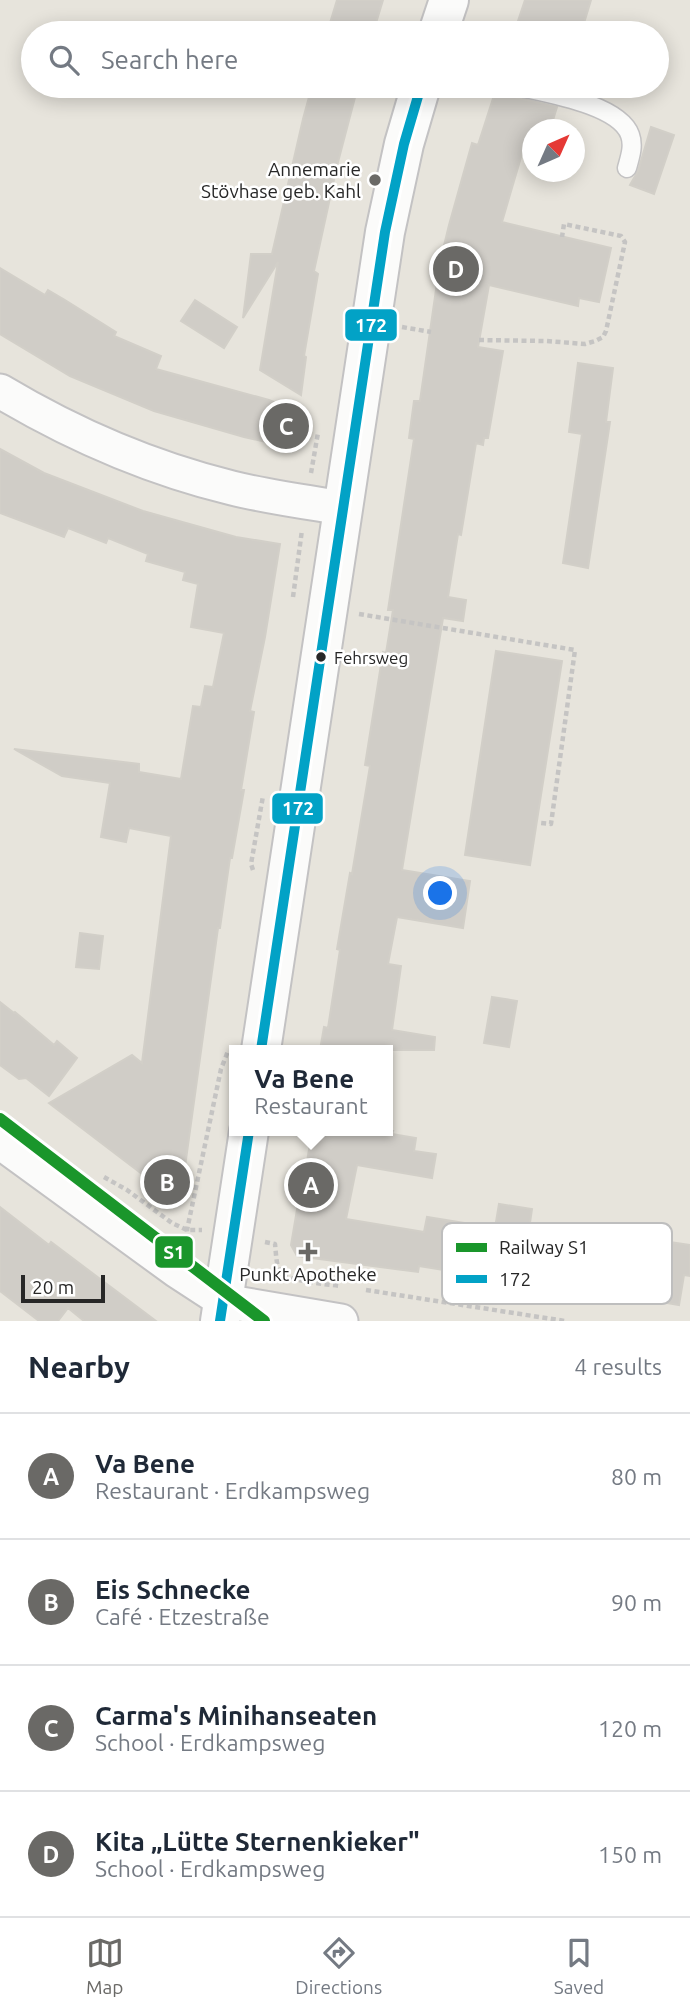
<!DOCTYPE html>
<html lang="en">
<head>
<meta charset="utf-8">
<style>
	body { margin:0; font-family:Ubuntu,sans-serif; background:#f6f6f7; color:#1f2937 }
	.compass { position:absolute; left:522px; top:119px; width:63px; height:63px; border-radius:50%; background:#fff; box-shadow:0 4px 18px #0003; rotate:45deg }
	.scale { position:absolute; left:21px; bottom:18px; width:84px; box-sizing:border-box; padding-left:7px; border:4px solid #272727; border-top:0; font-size:19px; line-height:24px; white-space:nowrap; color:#272727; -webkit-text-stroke:5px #fff; paint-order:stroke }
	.you { position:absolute; left:441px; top:894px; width:24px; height:24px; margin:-18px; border:5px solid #fff; border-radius:50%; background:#1a73e8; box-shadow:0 0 0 10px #1a73e833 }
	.badge { display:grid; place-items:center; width:46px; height:46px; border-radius:50%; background:#6a6966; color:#fff; font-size:23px; font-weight:700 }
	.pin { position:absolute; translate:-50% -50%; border:4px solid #fff; box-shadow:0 2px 7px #0006 }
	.popup { position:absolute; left:229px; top:1045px; width:164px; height:91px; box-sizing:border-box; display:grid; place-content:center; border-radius:0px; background:#fff; filter:drop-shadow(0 2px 5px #0005); font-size:23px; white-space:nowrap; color:#747a83 }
	.popup b { font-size:26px; color:#1f2937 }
	.popup::after { content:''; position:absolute; left:50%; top:100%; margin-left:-14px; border:14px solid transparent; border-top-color:#fff }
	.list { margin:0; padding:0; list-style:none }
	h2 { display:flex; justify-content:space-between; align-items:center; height:91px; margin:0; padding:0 28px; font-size:30px }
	h2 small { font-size:23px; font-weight:400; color:#747a83 }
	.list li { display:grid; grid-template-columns:46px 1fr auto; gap:21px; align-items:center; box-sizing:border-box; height:126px; padding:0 28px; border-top:2px solid #e0e1e3 }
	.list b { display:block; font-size:26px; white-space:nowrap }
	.list p { margin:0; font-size:23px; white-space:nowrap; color:#747a83 }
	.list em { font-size:23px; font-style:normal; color:#747a83 }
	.icon { flex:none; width:38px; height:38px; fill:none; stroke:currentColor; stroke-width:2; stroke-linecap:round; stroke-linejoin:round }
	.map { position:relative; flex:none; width:690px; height:1321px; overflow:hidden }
	.search { position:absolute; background:#fff; box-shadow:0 4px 18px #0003; left:21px; right:21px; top:21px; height:77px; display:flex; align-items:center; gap:18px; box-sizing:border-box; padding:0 24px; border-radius:38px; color:#747a83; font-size:26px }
	.sheet { height:595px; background:#fff }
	nav { display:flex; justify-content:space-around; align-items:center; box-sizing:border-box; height:98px; border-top:2px solid #e0e1e3; background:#fff; font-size:19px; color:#747a83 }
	nav a { display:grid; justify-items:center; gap:4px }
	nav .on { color:#6a6966 }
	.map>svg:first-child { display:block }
</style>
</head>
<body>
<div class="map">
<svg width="690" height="1321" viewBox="0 0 690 1321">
	<rect width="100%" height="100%" fill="#e7e4dc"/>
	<path fill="#d0cdc7" stroke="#d2cfc8" stroke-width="2" d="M 337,0 L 383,0 L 373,33 L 327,33 Z
		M 525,0 L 591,0 L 581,33 L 514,33 Z
		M 312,86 L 358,86 L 337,166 L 314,271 L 318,274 L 304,356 L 306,357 L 301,395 L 260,370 L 278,262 L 243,318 L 251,254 L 272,254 L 303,119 Z
		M 497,86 L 505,86 L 508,94 L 514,97 L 557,107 L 550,130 L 533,130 L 533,150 L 524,147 L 502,222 L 611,248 L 599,302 L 579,298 L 578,306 L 489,285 L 478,347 L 503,351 L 488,438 L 484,438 L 483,445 L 476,443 L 461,535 L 458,534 L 448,597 L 466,600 L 463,621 L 443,618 L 402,870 L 470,881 L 463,928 L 397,917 L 388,964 L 401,966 L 392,1030 L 435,1037 L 434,1050 L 320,1050 L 324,1027 L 328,1028 L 340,950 L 337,949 L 350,873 L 352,874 L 370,766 L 365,765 L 383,652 L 386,653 L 393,610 L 388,610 L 414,439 L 409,438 L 414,401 L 420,401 L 440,262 L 449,225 L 472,143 L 478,145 Z
		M 651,127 L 674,135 L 654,194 L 630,185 L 638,171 Z
		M 0,268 L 45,295 L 48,290 L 65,300 L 116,332 L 114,336 L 161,356 L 156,369 L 269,400 L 298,412 L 295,439 L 284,446 L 244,437 L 154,411 L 70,376 L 0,334 Z
		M 195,300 L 237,327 L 224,348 L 181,321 Z
		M 578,363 L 613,368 L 606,422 L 610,422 L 588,568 L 563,563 L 582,434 L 569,432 Z
		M 0,449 L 44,473 L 143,511 L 236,537 L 280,544 L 265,637 L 250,711 L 254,712 L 241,790 L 244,790 L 232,858 L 230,858 L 220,928 L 218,928 L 180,1203 L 49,1103 L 132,1055 L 142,1063 L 171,836 L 129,828 L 126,842 L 101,837 L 110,783 L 62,776 L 14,749 L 139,764 L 139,772 L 181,779 L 193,706 L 201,707 L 205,686 L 213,687 L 224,633 L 191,627 L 198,584 L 183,580 L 185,572 L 146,561 L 148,554 L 108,538 L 106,543 L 68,528 L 64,537 L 0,513 Z
		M 496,651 L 562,661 L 530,865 L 465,855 Z
		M 80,933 L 103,936 L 99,969 L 76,967 Z
		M 492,997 L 517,1001 L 509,1047 L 484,1043 Z
		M 0,1002 L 14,1013 L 15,1012 L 54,1045 L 57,1041 L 77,1058 L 49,1096 L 26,1078 L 19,1079 L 0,1065 Z
		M 312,1131 L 393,1131 L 392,1134 L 416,1138 L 414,1151 L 436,1154 L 432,1178 L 357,1165 L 346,1219 L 424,1232 L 427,1217 L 495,1228 L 499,1204 L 532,1209 L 528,1236 L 536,1238 L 600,1249 L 602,1232 L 690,1245 L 690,1276 L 684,1275 L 679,1305 L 506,1275 L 509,1256 L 466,1248 L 462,1273 L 419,1266 L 418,1272 L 297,1256 L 291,1245 L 303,1174 L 305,1174 Z
		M 0,1207 L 49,1245 L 51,1242 L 156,1321 L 84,1321 L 68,1308 L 58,1321 L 39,1321 L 0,1291 Z"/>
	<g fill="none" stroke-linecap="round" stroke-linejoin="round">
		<defs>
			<path id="service" d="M 516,86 C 545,93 619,104 630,135 C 634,146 630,157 627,168"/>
			<path id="minor" d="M 0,391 C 72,434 150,468 232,488 C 268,497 306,502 343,508
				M 0,1142 L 177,1271 L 223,1301 L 341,1321"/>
			<path id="secondary" d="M 438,33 L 449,0
				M 261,1050 L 385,232 L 404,144 L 421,86
				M 220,1321 L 249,1131"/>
		</defs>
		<use href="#service" stroke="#c3c2c3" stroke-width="21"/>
		<use href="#minor" stroke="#c3c2c3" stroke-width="37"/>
		<use href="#secondary" stroke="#c3c2c3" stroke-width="42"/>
		<path stroke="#c5c4c3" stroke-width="4.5" stroke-dasharray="5 3.5" stroke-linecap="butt" d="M 402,327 L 431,332
			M 479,340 L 546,341 L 585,344 L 595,341 L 603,337 L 606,331 L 625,242 L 621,236 L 564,224 L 562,237
			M 311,473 L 318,433
			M 293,597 L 302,530
			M 359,614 L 575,650 L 551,824 L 541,823
			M 253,870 L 251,864 L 263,796
			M 104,1177 L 127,1190 L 172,1223 L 187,1230 L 202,1230
			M 188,1240 L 187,1230 L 221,1069 L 228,1051
			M 265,1242 L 275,1244 C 276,1252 276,1265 280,1271 C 288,1282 327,1284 340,1286
			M 366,1290 L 565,1321"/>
		<use href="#service" stroke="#fbfbfa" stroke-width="18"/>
		<use href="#minor" stroke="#fbfbfa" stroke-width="33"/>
		<use href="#secondary" stroke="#fbfbfa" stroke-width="38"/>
		<defs>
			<path id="bus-1" d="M 261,1050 L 385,232 L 404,144 L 421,86
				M 220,1321 L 249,1131"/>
		</defs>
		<use href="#bus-1" stroke="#fff" stroke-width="16"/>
		<use href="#bus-1" stroke="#02a2c6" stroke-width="10"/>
		<defs>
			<path id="rail-1" d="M 0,1119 L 264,1321"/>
		</defs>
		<use href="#rail-1" stroke="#fff" stroke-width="18"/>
		<use href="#rail-1" stroke="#1a962b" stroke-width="12"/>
	</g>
	<g fill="#6a6966" stroke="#fff" stroke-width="2.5">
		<circle cx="375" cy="180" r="7"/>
		<path d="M304.5 1241.5h7v7h7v7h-7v7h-7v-7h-7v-7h7z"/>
	</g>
	<circle fill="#272727" stroke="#fff" stroke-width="2.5" cx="321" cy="657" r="6"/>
	<g text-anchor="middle" stroke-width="5" stroke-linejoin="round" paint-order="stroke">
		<g font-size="17" fill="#272727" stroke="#fff" text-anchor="start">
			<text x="334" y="664">Fehrsweg</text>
		</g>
		<g font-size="19" fill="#272727" stroke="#fff" text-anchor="end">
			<text x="361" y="176">Annemarie<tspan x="361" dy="22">Stövhase geb. Kahl</tspan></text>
			<text x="308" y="1281" text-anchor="middle">Punkt Apotheke</text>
		</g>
	</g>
	<rect x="442" y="1223" width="230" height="81" rx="10" fill="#fff" stroke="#bebebe" stroke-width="2"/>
	<rect x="456" y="1243" width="31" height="9" fill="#1a962b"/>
	<rect x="456" y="1275" width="31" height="8" fill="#02a2c6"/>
	<g font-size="19" fill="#272727">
		<text x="499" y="1254">Railway S1</text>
		<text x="499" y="1286">172</text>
	</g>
	<g stroke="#fff" stroke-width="2.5">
		<rect x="344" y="308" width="54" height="34" rx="7" fill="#02a2c6"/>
		<rect x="271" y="792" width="53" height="33" rx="7" fill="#02a2c6"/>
		<rect x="154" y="1235" width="40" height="34" rx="7" fill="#1a962b"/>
	</g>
	<g font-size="19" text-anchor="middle" font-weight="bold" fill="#fff">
		<text x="371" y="332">172</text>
		<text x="298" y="815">172</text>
		<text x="174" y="1259">S1</text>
	</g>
</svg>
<svg class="compass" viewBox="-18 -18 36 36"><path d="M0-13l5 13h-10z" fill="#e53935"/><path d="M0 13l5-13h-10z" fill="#747a83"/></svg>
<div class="scale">20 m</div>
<div class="you"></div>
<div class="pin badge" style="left:311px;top:1185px">A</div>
<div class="popup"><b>Va Bene</b>Restaurant</div>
<div class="pin badge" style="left:167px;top:1182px">B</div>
<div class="pin badge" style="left:286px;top:426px">C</div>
<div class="pin badge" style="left:456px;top:269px">D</div>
<div class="search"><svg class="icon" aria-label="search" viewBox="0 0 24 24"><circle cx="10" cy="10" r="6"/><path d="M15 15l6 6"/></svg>Search here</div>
</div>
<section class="sheet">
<h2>Nearby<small>4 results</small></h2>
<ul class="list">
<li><span class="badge">A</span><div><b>Va Bene</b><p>Restaurant · Erdkampsweg</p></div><em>80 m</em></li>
<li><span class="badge">B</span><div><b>Eis Schnecke</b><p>Café · Etzestraße</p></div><em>90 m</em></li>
<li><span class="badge">C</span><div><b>Carma's Minihanseaten</b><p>School · Erdkampsweg</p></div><em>120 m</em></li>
<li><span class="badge">D</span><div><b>Kita „Lütte Sternenkieker&quot;</b><p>School · Erdkampsweg</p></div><em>150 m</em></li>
</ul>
</section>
<nav>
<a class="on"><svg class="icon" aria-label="map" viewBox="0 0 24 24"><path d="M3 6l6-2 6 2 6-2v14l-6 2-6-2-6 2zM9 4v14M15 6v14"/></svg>Map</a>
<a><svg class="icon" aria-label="directions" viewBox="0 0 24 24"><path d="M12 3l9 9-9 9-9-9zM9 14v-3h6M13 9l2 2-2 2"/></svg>Directions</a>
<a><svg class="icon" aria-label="saved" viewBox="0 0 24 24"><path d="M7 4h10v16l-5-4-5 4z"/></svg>Saved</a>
</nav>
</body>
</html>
